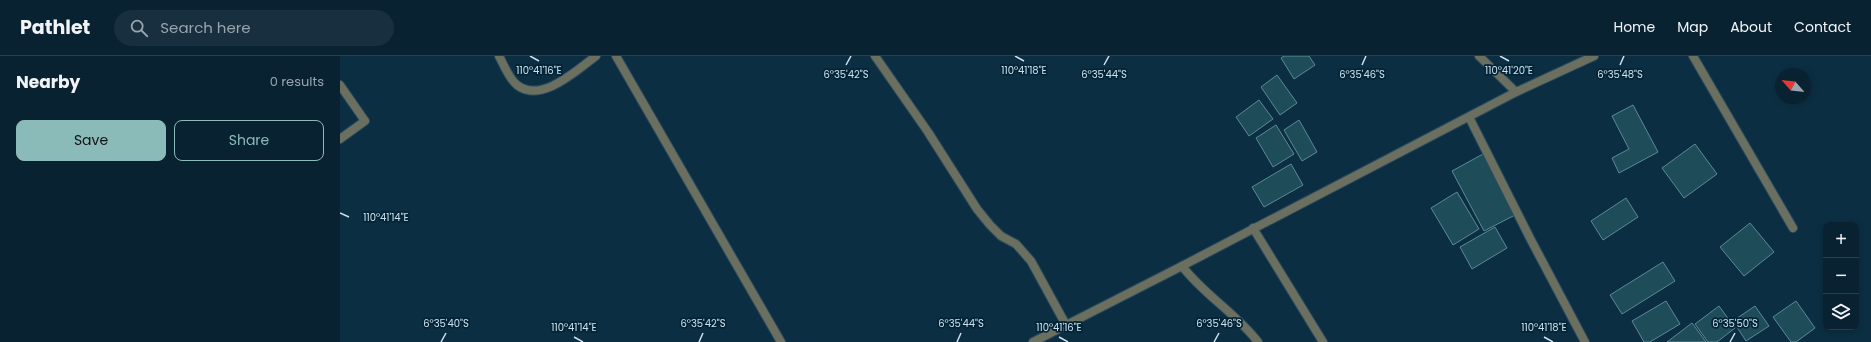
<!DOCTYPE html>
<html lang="en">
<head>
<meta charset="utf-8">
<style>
	body { margin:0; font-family:Poppins,sans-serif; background:#172f3e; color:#f1f3f6 }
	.controls { position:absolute; right:12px; bottom:12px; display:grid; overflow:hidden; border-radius:8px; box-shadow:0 2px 6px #0003 }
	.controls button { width:36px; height:36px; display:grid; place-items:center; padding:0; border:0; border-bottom:1px solid #293f4d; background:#092232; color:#f1f3f6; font:20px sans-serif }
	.compass { position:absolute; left:1435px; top:12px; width:36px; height:36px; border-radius:50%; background:#092232; box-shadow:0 2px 6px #0003; rotate:298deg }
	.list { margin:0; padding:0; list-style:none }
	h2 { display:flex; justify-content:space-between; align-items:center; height:52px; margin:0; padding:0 16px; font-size:17px }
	h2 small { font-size:13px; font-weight:400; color:#99a4ac }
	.actions { display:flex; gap:8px; padding:12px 16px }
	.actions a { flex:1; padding:9px 0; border:1px solid #8bbbb9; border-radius:8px; text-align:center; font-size:14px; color:#8bbbb9 }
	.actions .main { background:#8bbbb9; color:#111 }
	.icon { flex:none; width:22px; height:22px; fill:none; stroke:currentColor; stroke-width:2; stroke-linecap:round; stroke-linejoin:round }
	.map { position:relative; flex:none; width:1531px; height:286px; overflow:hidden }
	header { display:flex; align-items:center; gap:24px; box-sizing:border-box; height:56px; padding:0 20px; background:#092232; border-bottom:1px solid #293f4d }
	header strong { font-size:19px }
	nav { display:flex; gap:22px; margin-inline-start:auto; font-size:14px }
	.search { width:280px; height:36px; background:#172f3e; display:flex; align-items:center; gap:10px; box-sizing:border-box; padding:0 14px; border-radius:22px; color:#99a4ac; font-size:15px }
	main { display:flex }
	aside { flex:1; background:#092232 }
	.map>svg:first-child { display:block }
</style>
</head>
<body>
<header>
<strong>Pathlet</strong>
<div class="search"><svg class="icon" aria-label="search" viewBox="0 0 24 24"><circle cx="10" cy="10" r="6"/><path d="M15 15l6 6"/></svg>Search here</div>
<nav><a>Home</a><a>Map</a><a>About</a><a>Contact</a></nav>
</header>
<main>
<aside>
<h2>Nearby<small>0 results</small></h2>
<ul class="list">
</ul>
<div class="actions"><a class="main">Save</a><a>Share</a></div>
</aside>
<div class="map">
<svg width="1531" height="286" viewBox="0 0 1531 286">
	<rect width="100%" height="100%" fill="#0c2e42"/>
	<path fill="#1f4c59" stroke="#5c8997" d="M 944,0 L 969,0 L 975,9 L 954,23 L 941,2 Z
		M 937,19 L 957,47 L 940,59 L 921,31 Z
		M 919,44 L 933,63 L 909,80 L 896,61 Z
		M 1293,49 L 1318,96 L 1279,117 L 1272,102 L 1289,93 L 1272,60 Z
		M 959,64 L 977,96 L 962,105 L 944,74 Z
		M 936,69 L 954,98 L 933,111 L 916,82 Z
		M 1355,88 L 1377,118 L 1344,142 L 1322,112 Z
		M 1143,98 L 1175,159 L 1144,175 L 1112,115 Z
		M 951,108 L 963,129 L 924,151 L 912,131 Z
		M 1117,136 L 1139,173 L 1113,189 L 1091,152 Z
		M 1286,142 L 1298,161 L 1263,184 L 1251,165 Z
		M 1410,167 L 1434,196 L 1404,220 L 1380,191 Z
		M 1155,171 L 1167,192 L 1132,213 L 1120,191 Z
		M 1323,206 L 1335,225 L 1282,258 L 1270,239 Z
		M 1326,245 L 1340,268 L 1310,286 L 1304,286 L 1292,265 Z
		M 1456,245 L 1475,272 L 1456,286 L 1451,286 L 1433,261 Z
		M 1379,250 L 1395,272 L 1377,286 L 1368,286 L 1355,268 Z
		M 1415,250 L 1429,270 L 1406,285 L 1393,265 Z
		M 1352,267 L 1366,286 L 1327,286 Z"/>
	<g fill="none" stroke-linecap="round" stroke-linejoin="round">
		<defs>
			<path id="service" d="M 1139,0 L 1176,36"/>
			<path id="minor" d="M 159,0 C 164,9 169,23 177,29 C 201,48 237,14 256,0
				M 276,0 L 441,286
				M 535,0 L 588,76 L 637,153 L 650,169 L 661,180 L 676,188 L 691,205 L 726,269
				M 1353,0 L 1453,172
				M 0,29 L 25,65 L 0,83
				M 1129,61 L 1191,184 L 1245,286
				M 913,172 L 983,286
				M 842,210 C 864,239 896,257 918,286"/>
			<path id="tertiary" d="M 693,286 L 842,210 L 1176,36 L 1254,0"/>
		</defs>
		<use href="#service" stroke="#2b4a5d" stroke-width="10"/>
		<use href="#minor" stroke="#2b4a5d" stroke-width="10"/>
		<use href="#tertiary" stroke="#2b4a5d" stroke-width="10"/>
		<use href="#service" stroke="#6b6f5f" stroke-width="8"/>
		<use href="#minor" stroke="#6b6f5f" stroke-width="8"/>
		<use href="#tertiary" stroke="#6b6f5f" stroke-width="8"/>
	</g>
	<path fill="none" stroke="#cde0ed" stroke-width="1.5" d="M 190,0 L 199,5M 675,0 L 684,5M 1160,0 L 1169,5M 506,9 L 511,0M 764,9 L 769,0M 1022,9 L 1026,0M 1280,9 L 1284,0M 0,157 L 9,161M 234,281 L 243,286M 719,281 L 728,286M 1204,281 L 1213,286M 101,286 L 106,277M 359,286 L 363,277M 617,286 L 621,277M 874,286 L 879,277M 1390,286 L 1395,277"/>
	<g font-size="10" text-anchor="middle" fill="#cde0ed" stroke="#022437" stroke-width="3.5" stroke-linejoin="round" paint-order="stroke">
		<text x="199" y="18">110°41'16"E</text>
		<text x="684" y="18">110°41'18"E</text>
		<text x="1169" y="18">110°41'20"E</text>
		<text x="764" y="22">6°35'44"S</text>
		<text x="1022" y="22">6°35'46"S</text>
		<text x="1280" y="22">6°35'48"S</text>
		<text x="506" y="22">6°35'42"S</text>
		<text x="46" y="165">110°41'14"E</text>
		<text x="106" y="271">6°35'40"S</text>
		<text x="363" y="271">6°35'42"S</text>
		<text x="621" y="271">6°35'44"S</text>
		<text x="879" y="271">6°35'46"S</text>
		<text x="1395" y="271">6°35'50"S</text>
		<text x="234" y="275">110°41'14"E</text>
		<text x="719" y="275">110°41'16"E</text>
		<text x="1204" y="275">110°41'18"E</text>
	</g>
</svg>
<div class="controls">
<button>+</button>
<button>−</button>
<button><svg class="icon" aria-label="layers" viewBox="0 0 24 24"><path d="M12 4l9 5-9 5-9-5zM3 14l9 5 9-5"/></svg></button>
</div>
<svg class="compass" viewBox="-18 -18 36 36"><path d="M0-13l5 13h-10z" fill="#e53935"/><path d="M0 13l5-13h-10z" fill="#99a4ac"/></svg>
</div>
</main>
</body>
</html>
